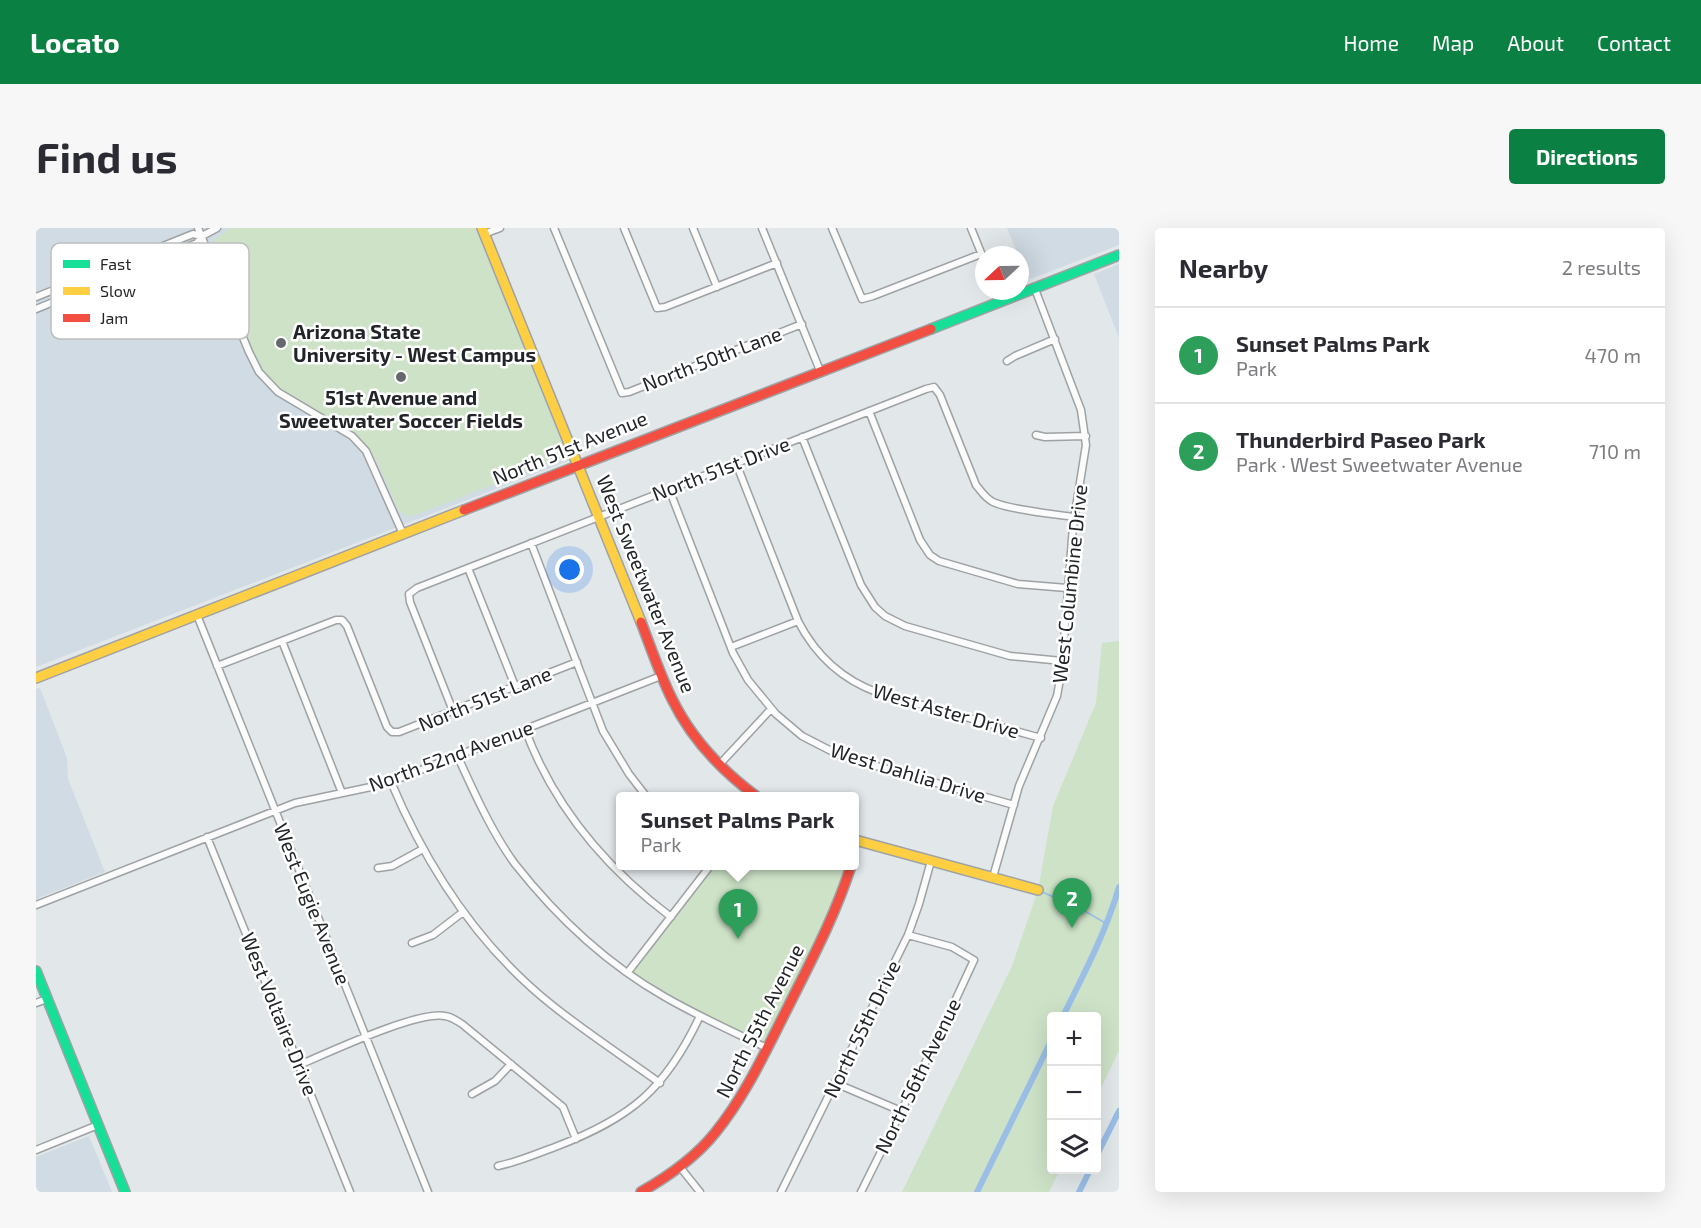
<!DOCTYPE html>
<html lang="en">
<head>
<meta charset="utf-8">
<style>
	body { margin:0; font-family:"Exo 2",sans-serif; background:#f7f7f7; color:#2b2b33 }
	.controls { position:absolute; right:18px; bottom:18px; display:grid; overflow:hidden; border-radius:6px; box-shadow:0 6px 24px #0002 }
	.controls button { width:54px; height:54px; display:grid; place-items:center; padding:0; border:0; border-bottom:2px solid #e1e1e2; background:#fff; color:#2b2b33; font:30px sans-serif }
	.compass { position:absolute; left:939px; top:18px; width:54px; height:54px; border-radius:50%; background:#fff; box-shadow:0 6px 24px #0002; rotate:248deg }
	.you { position:absolute; left:534px; top:342px; width:21px; height:21px; margin:-15px; border:4px solid #fff; border-radius:50%; background:#1a73e8; box-shadow:0 0 0 9px #1a73e833 }
	.badge { display:grid; place-items:center; width:39px; height:39px; border-radius:50%; background:#0b8043; color:#fff; font-size:20px; font-weight:700 }
	.pin { position:absolute; translate:-50% -50px; filter:drop-shadow(0 2px 3px #0008) }
	.pin::after { content:''; position:absolute; top:32px; width:21px; height:18px; background:inherit; clip-path:polygon(0 0,100% 0,50% 100%) }
	.popup { position:absolute; left:580px; top:564px; width:243px; height:78px; box-sizing:border-box; display:grid; place-content:center; border-radius:6px; background:#fff; filter:drop-shadow(0 2px 4px #0005); font-size:20px; white-space:nowrap; color:#7c7c81 }
	.popup b { font-size:22px; color:#2b2b33 }
	.popup::after { content:''; position:absolute; left:50%; top:100%; margin-left:-12px; border:12px solid transparent; border-top-color:#fff }
	.list { margin:0; padding:0; list-style:none }
	h2 { display:flex; justify-content:space-between; align-items:center; height:78px; margin:0; padding:0 24px; font-size:26px }
	h2 small { font-size:20px; font-weight:400; color:#7c7c81 }
	.list li { display:grid; grid-template-columns:39px 1fr auto; gap:18px; align-items:center; box-sizing:border-box; height:96px; padding:0 24px; border-top:2px solid #e1e1e2 }
	.list b { display:block; font-size:22px; white-space:nowrap }
	.list p { margin:0; font-size:20px; white-space:nowrap; color:#7c7c81 }
	.list em { font-size:20px; font-style:normal; color:#7c7c81 }
	.icon { flex:none; width:33px; height:33px; fill:none; stroke:currentColor; stroke-width:2; stroke-linecap:round; stroke-linejoin:round }
	.map { position:relative; flex:none; width:1083px; height:964px; overflow:hidden; border-radius:6px }
	header { display:flex; align-items:center; gap:36px; box-sizing:border-box; height:84px; padding:0 30px; background:#0b8043; color:#fff }
	header strong { font-size:28px }
	nav { display:flex; gap:33px; margin-inline-start:auto; font-size:21px }
	.intro { display:flex; align-items:center; justify-content:space-between; box-sizing:border-box; height:144px; padding:0 36px }
	h1 { margin:0; font-size:42px }
	.button { padding:15px 27px; border-radius:6px; background:#0b8043; color:#fff; font-size:21px; font-weight:700 }
	main { display:flex; gap:36px; padding:0 36px }
	aside { flex:1; background:#fff; border-radius:6px; box-shadow:0 6px 24px #0002 }
	.map>svg:first-child { display:block }
</style>
</head>
<body>
<header>
<strong>Locato</strong>
<nav><a>Home</a><a>Map</a><a>About</a><a>Contact</a></nav>
</header>
<div class="intro"><h1>Find us</h1><a class="button">Directions</a></div>
<main>
<div class="map">
<svg width="1083" height="964" viewBox="0 0 1083 964">
	<rect width="100%" height="100%" fill="#e2e7ea"/>
	<path fill="#d1dbe3" d="M 0,0 L 444,0 L 537,231 L 0,439 Z
		M 971,0 L 1083,0 L 1083,17 L 992,52 L 984,32 L 984,27 L 982,27 Z
		M 1083,36 L 1083,110 L 1058,46 Z
		M 4,460 L 31,530 L 32,551 L 69,644 L 0,671 L 0,461 Z
		M 53,908 L 76,964 L 0,964 L 0,929 Z"/>
	<path fill="#cde2c7" d="M 194,0 L 439,0 L 529,223 L 525,230 L 377,288 L 370,288 L 363,282 C 349,256 343,227 320,207 C 294,185 258,179 235,153 C 212,127 203,94 194,62 C 190,47 182,33 177,19 L 177,13 Z
		M 1083,413 L 1083,823 L 1061,868 L 1060,788 L 1016,788 L 1016,942 L 1024,942 L 1013,964 L 866,964 L 976,738 L 1002,662 L 1017,578 L 1060,475 L 1066,415 Z
		M 674,638 L 815,638 L 731,820 L 664,788 L 592,744 Z"/>
	<g fill="none" stroke-linecap="round" stroke-linejoin="round">
		<path stroke="#9abee6" stroke-width="1.5" d="M 1004,663 L 1047,682 L 1071,696"/>
		<path stroke="#9abee6" stroke-width="6" d="M 1027,788 C 1048,746 1070,704 1083,659
			M 1060,929 L 1083,883
			M 941,964 L 1016,811
			M 1043,964 L 1054,942"/>
		<defs>
			<path id="street" d="M 162,0 L 213,124 L 223,144 L 242,164 L 316,208 L 330,223 L 367,306
				M 518,0 L 586,165 L 593,164 L 766,96
				M 588,0 L 621,80 L 629,79 L 741,35
				M 657,0 L 681,59
				M 726,0 L 785,145
				M 796,0 L 826,71 L 837,68 L 945,26
				M 935,0 L 948,32
				M 448,6 L 464,0
				M 960,63 L 965,74
				M 0,69 L 157,6 L 166,8
				M 0,81 L 161,15 L 166,8 L 181,0
				M 971,133 L 979,128 L 1019,111
				M 833,183 L 884,312 L 894,327 L 903,333 L 982,356 L 1031,360
				M 1000,207 L 1009,209 L 1050,208
				M 766,209 L 825,357 L 839,379 L 849,388 L 869,398 L 974,428 L 1026,433
				M 700,235 L 762,393 C 780,428 806,452 843,465 L 1005,510
				M 633,261 L 697,425 L 712,452 L 740,486 L 766,508 L 805,528 L 978,577
				M 495,315 L 567,503 L 593,546 L 610,568
				M 432,340 L 479,458
				M 161,387 L 392,964
				M 246,413 L 306,565
				M 695,419 L 762,393
				M 181,438 L 300,392 L 306,392 L 311,398 L 351,499 L 356,504 L 363,504 L 541,434
				M 417,483 L 374,374 L 373,366 L 381,360 L 890,161 L 898,159 L 904,167 L 940,257 C 945,263 949,270 957,274 C 974,282 1018,286 1038,289
				M 489,501 C 517,577 570,640 635,689
				M 421,527 C 438,564 455,603 479,636 C 520,688 571,736 629,769 C 662,788 697,804 731,820
				M 683,537 L 735,481
				M 355,554 C 391,639 443,719 516,777 C 551,805 588,829 624,855
				M 171,609 L 314,964
				M 342,640 L 356,638 L 387,621
				M 957,649 L 983,558 L 1021,468 L 1026,440 L 1037,298 L 1050,217 L 1045,182 L 999,61
				M 0,677 L 259,575 L 349,556 L 625,448
				M 376,715 L 397,707 L 427,684
				M 592,744 L 674,638
				M 0,775 L 11,771
				M 263,837 C 294,824 380,783 409,788 C 416,789 421,793 426,796 L 527,879 L 540,911
				M 799,855 L 865,883
				M 436,866 L 459,853 L 475,836
				M 0,922 L 62,897
				M 462,938 C 482,934 500,926 519,919 C 595,890 629,862 664,788
				M 644,939 L 664,964
				M 745,964 L 872,707 L 883,676 L 895,633
				M 825,964 L 906,801 L 938,732 L 916,719 L 872,707"/>
			<path id="fast" d="M 895,101 L 1083,27
				M 0,743 L 89,964"/>
			<path id="slow" d="M 446,0 L 605,394
				M 0,450 L 428,282
				M 819,612 L 1002,662"/>
			<path id="jam" d="M 428,282 L 895,101
				M 605,394 C 615,420 624,447 636,471 C 655,510 685,542 720,568
				M 605,964 C 633,948 659,930 679,905 C 710,867 730,822 752,779 C 775,733 799,688 815,638"/>
		</defs>
		<use href="#street" stroke="#9ea2a4" stroke-width="9"/>
		<use href="#fast" stroke="#9ea2a4" stroke-width="12"/>
		<use href="#slow" stroke="#9ea2a4" stroke-width="12"/>
		<use href="#jam" stroke="#9ea2a4" stroke-width="12"/>
		<use href="#street" stroke="#fbfbfc" stroke-width="6"/>
		<use href="#fast" stroke="#16e098" stroke-width="9"/>
		<use href="#slow" stroke="#ffcf43" stroke-width="9"/>
		<use href="#jam" stroke="#f24e42" stroke-width="9"/>
	</g>
	<g fill="#65696c" stroke="#fff" stroke-width="2">
		<circle cx="245" cy="115" r="6"/>
		<circle cx="365" cy="149" r="6"/>
	</g>
	<g text-anchor="middle" stroke-width="5" stroke-linejoin="round" paint-order="stroke">
		<g font-size="20" font-weight="bold" fill="#222528" stroke="#fff" text-anchor="start">
			<text x="257" y="111">Arizona State<tspan x="257" dy="23">University - West Campus</tspan></text>
			<text x="365" y="177" text-anchor="middle">51st Avenue and<tspan x="365" dy="23">Sweetwater Soccer Fields</tspan></text>
		</g>
		<g font-size="20" fill="#222528" stroke="#fff">
			<text transform="translate(676 131) rotate(-21)" y="7">North 50th Lane</text>
			<text transform="translate(534 220) rotate(-22)" y="7">North 51st Avenue</text>
			<text transform="translate(685 241) rotate(-21)" y="7">North 51st Drive</text>
			<text transform="translate(610 356) rotate(68)" y="7">West Sweetwater Avenue</text>
			<text transform="translate(1034 356) rotate(-84)" y="7">West Columbine Drive</text>
			<text transform="translate(449 471) rotate(-22)" y="7">North 51st Lane</text>
			<text transform="translate(910 483) rotate(16)" y="7">West Aster Drive</text>
			<text transform="translate(415 528) rotate(-20)" y="7">North 52nd Avenue</text>
			<text transform="translate(872 545) rotate(17)" y="7">West Dahlia Drive</text>
			<text transform="translate(276 676) rotate(68)" y="7">West Eugie Avenue</text>
			<text transform="translate(243 786) rotate(68)" y="7">West Voltaire Drive</text>
			<text transform="translate(724 793) rotate(-63)" y="7">North 55th Avenue</text>
			<text transform="translate(826 801) rotate(-64)" y="7">North 55th Drive</text>
			<text transform="translate(882 848) rotate(-64)" y="7">North 56th Avenue</text>
		</g>
	</g>
	<rect x="15" y="15" width="198" height="96" rx="9" fill="#fff" stroke="#bdbebe" stroke-width="1.5"/>
	<rect x="27" y="32" width="27" height="8" fill="#16e098"/>
	<rect x="27" y="59" width="27" height="8" fill="#ffcf43"/>
	<rect x="27" y="86" width="27" height="8" fill="#f24e42"/>
	<g font-size="16" fill="#222528">
		<text x="64" y="42">Fast</text>
		<text x="64" y="69">Slow</text>
		<text x="64" y="96">Jam</text>
	</g>
</svg>
<div class="controls">
<button>+</button>
<button>−</button>
<button><svg class="icon" aria-label="layers" viewBox="0 0 24 24"><path d="M12 4l9 5-9 5-9-5zM3 14l9 5 9-5"/></svg></button>
</div>
<svg class="compass" viewBox="-18 -18 36 36"><path d="M0-13l5 13h-10z" fill="#e53935"/><path d="M0 13l5-13h-10z" fill="#7c7c81"/></svg>
<div class="you"></div>
<div class="pin badge" style="left:702px;top:711px;background:#2e9e5b">1</div>
<div class="popup"><b>Sunset Palms Park</b>Park</div>
<div class="pin badge" style="left:1036px;top:700px;background:#2e9e5b">2</div>
</div>
<aside>
<h2>Nearby<small>2 results</small></h2>
<ul class="list">
<li><span class="badge" style="background:#2e9e5b">1</span><div><b>Sunset Palms Park</b><p>Park</p></div><em>470 m</em></li>
<li><span class="badge" style="background:#2e9e5b">2</span><div><b>Thunderbird Paseo Park</b><p>Park · West Sweetwater Avenue</p></div><em>710 m</em></li>
</ul>
</aside>
</main>
</body>
</html>
